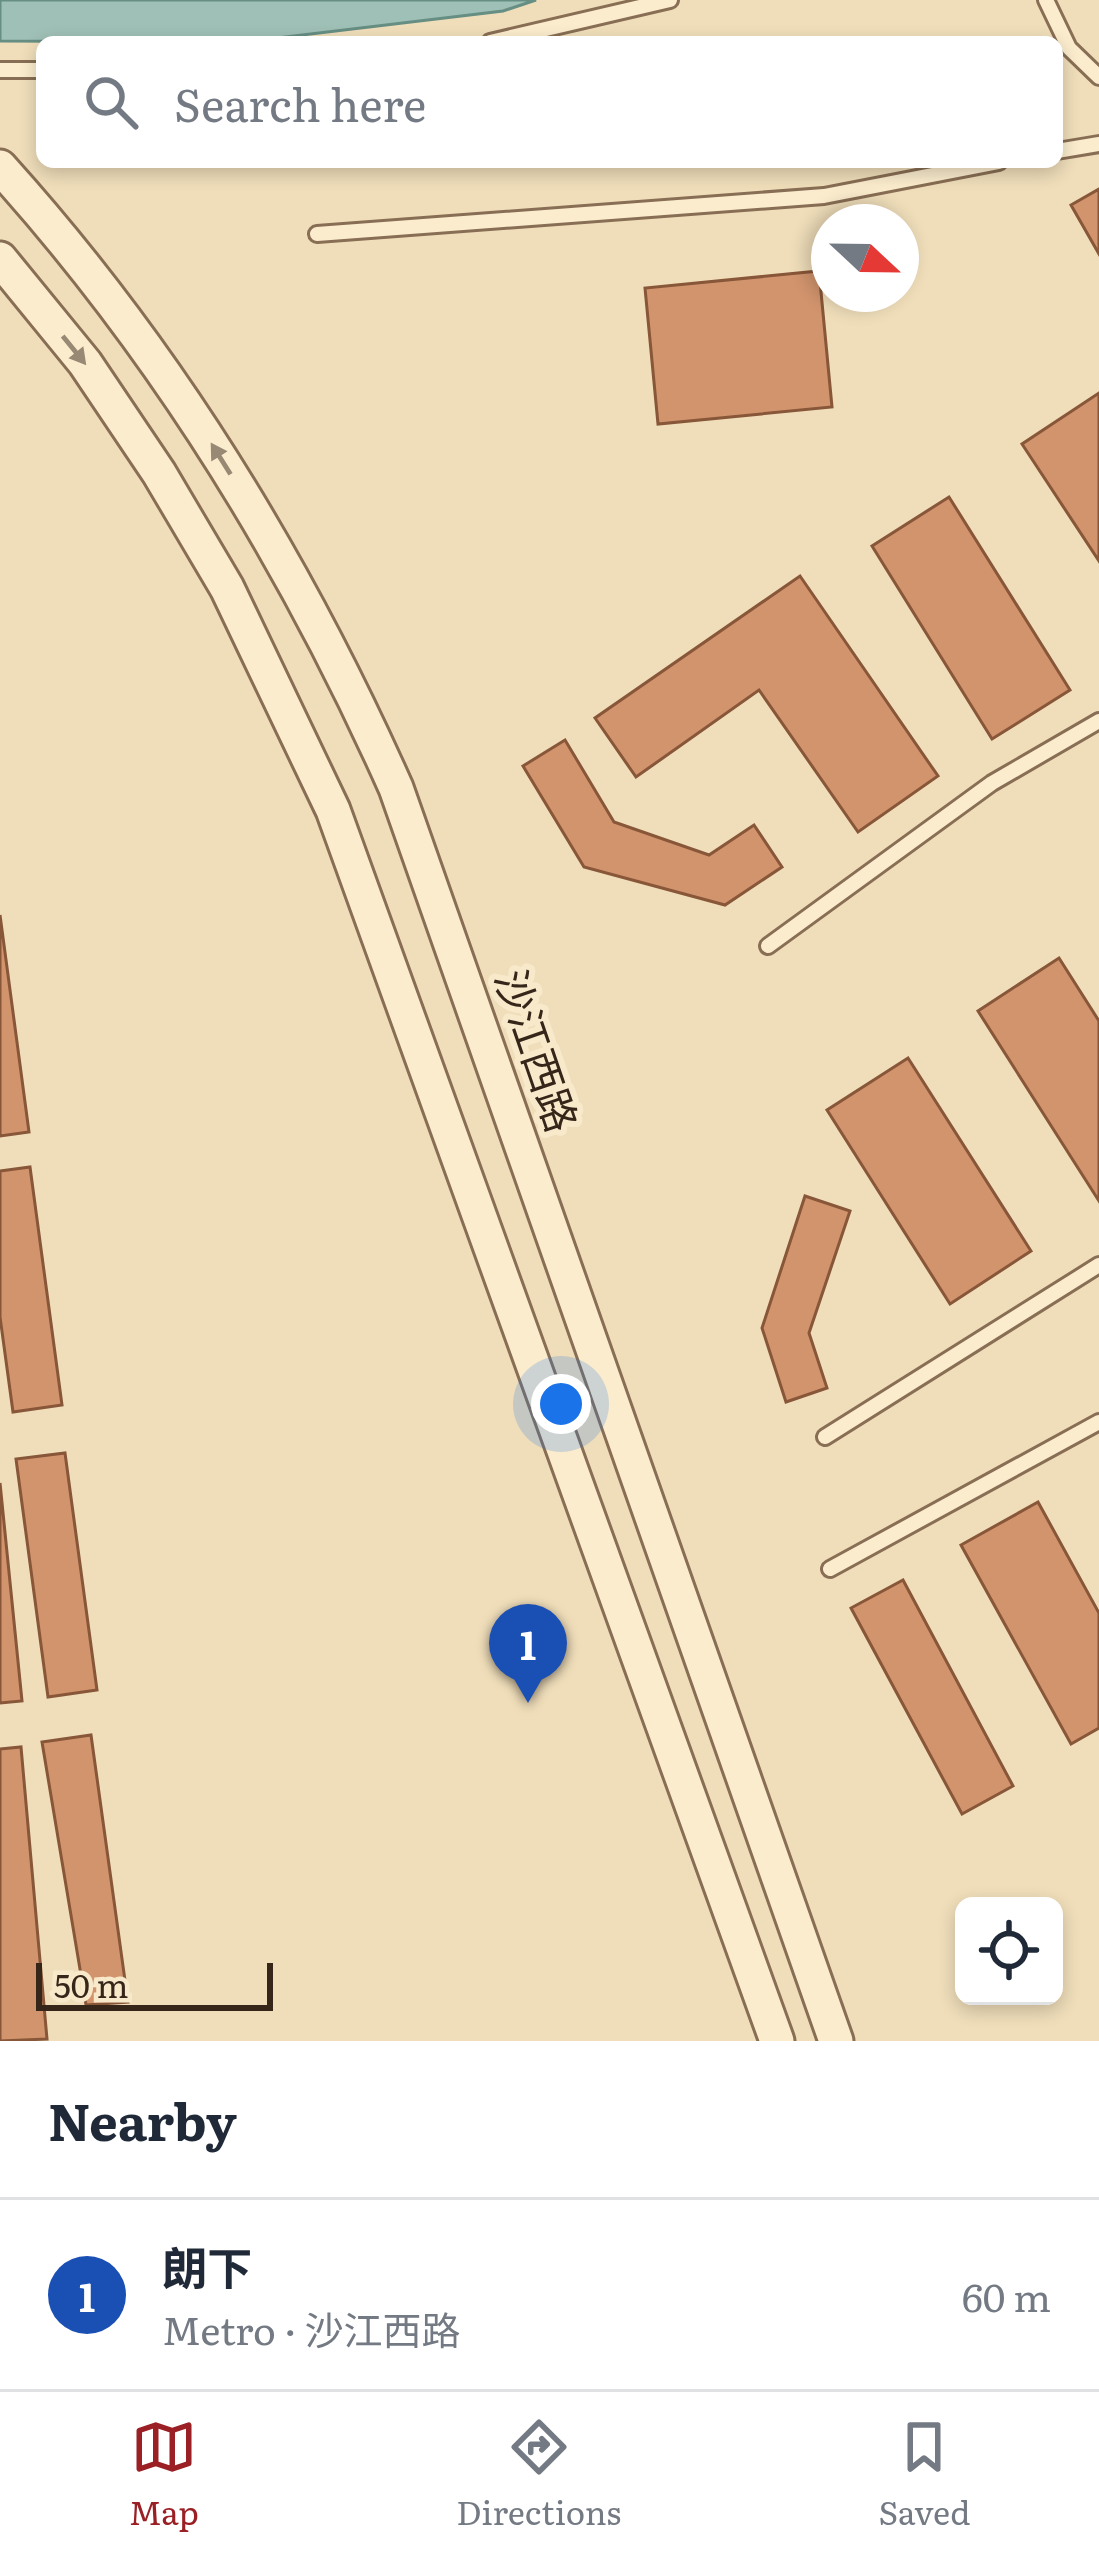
<!DOCTYPE html>
<html lang="en">
<head>
<meta charset="utf-8">
<style>
	body { margin:0; font-family:Literata,"Noto Sans SC",serif; background:#f2f2f3; color:#1f2937 }
	.controls { position:absolute; right:36px; bottom:36px; display:grid; overflow:hidden; border-radius:18px; box-shadow:0 6px 18px #0003 }
	.controls button { width:108px; height:108px; display:grid; place-items:center; padding:0; border:0; border-bottom:3px solid #e0e1e3; background:#fff; color:#1f2937; font:60px sans-serif }
	.compass { position:absolute; left:811px; top:204px; width:108px; height:108px; border-radius:50%; background:#fff; box-shadow:0 6px 18px #0003; rotate:112deg }
	.scale { position:absolute; left:36px; bottom:30px; width:237px; box-sizing:border-box; padding-left:12px; border:6px solid #36261a; border-top:0; font-size:33px; line-height:42px; white-space:nowrap; color:#36261a; -webkit-text-stroke:9px #f7e9ca; paint-order:stroke }
	.you { position:absolute; left:561px; top:1404px; width:42px; height:42px; margin:-30px; border:9px solid #fff; border-radius:50%; background:#1a73e8; box-shadow:0 0 0 18px #1a73e833 }
	.badge { display:grid; place-items:center; width:78px; height:78px; border-radius:50%; background:#9a2025; color:#fff; font-size:39px; font-weight:700 }
	.pin { position:absolute; translate:-50% -99px; filter:drop-shadow(0 3px 6px #0008) }
	.pin::after { content:''; position:absolute; top:63px; width:42px; height:36px; background:inherit; clip-path:polygon(0 0,100% 0,50% 100%) }
	.list { margin:0; padding:0; list-style:none }
	h2 { display:flex; justify-content:space-between; align-items:center; height:156px; margin:0; padding:0 48px; font-size:51px }
	h2 small { font-size:39px; font-weight:400; color:#747a83 }
	.list li { display:grid; grid-template-columns:78px 1fr auto; gap:36px; align-items:center; box-sizing:border-box; height:192px; padding:0 48px; border-top:3px solid #e0e1e3 }
	.list b { display:block; font-size:45px; white-space:nowrap }
	.list p { margin:0; font-size:39px; white-space:nowrap; color:#747a83 }
	.list em { font-size:39px; font-style:normal; color:#747a83 }
	.icon { flex:none; width:66px; height:66px; fill:none; stroke:currentColor; stroke-width:2; stroke-linecap:round; stroke-linejoin:round }
	.map { position:relative; flex:none; width:1099px; height:2041px; overflow:hidden }
	.search { position:absolute; background:#fff; box-shadow:0 6px 18px #0003; left:36px; right:36px; top:36px; height:132px; display:flex; align-items:center; gap:30px; box-sizing:border-box; padding:0 42px; border-radius:18px; color:#747a83; font-size:45px }
	.sheet { height:348px; background:#fff }
	nav { display:flex; justify-content:space-around; align-items:center; box-sizing:border-box; height:168px; border-top:3px solid #e0e1e3; background:#fff; font-size:33px; color:#747a83 }
	nav a { display:grid; justify-items:center; gap:6px }
	nav .on { color:#9a2025 }
	.map>svg:first-child { display:block }
</style>
</head>
<body>
<div class="map">
<svg width="1099" height="2041" viewBox="0 0 1099 2041">
	<rect width="100%" height="100%" fill="#f0deba"/>
	<path fill="#9fc0b6" stroke="#668e83" stroke-width="3" d="M 0,0 L 536,0 L 503,11 L 244,42 L 0,41 Z"/>
	<path fill="#d1946d" stroke="#885638" stroke-width="3" d="M 1099,189 L 1099,254 L 1071,205 Z
		M 819,271 L 832,407 L 658,424 L 645,288 Z
		M 1099,393 L 1099,561 L 1022,444 Z
		M 949,497 L 1070,690 L 992,739 L 872,546 Z
		M 800,576 L 938,776 L 858,832 L 759,690 L 636,777 L 595,718 Z
		M 565,740 L 614,822 L 709,855 L 754,825 L 782,867 L 725,905 L 584,867 L 523,766 Z
		M 0,915 L 29,1132 L 0,1136 Z
		M 1059,958 L 1099,1021 L 1099,1201 L 978,1011 Z
		M 908,1058 L 1031,1251 L 950,1304 L 827,1110 Z
		M 30,1167 L 62,1405 L 13,1412 L 0,1317 L 0,1171 Z
		M 805,1196 L 850,1211 L 809,1333 L 827,1388 L 786,1402 L 762,1328 Z
		M 65,1453 L 97,1690 L 48,1697 L 16,1459 Z
		M 0,1483 L 22,1701 L 0,1703 Z
		M 1038,1502 L 1099,1613 L 1099,1728 L 1071,1744 L 961,1545 Z
		M 903,1580 L 1013,1786 L 962,1814 L 851,1608 Z
		M 91,1735 L 128,2002 L 86,2005 L 42,1742 Z
		M 21,1747 L 47,2039 L 0,2041 L 0,1749 Z"/>
	<g fill="none" stroke-linecap="round" stroke-linejoin="round">
		<defs>
			<path id="service" d="M 1046,0 L 1069,48 L 1099,77
				M 490,42 L 670,0
				M 0,70 L 42,70
				M 1057,151 L 1099,144
				M 317,234 L 824,196 L 999,162
				M 768,946 L 992,783 L 1099,721
				M 825,1437 L 1099,1265
				M 830,1569 L 1099,1422"/>
			<path id="tertiary" d="M 0,167 C 167,352 295,561 396,788 L 836,2041
				M 0,259 L 85,363 L 159,473 L 227,588 L 333,810 L 777,2041"/>
		</defs>
		<use href="#service" stroke="#886e54" stroke-width="20"/>
		<use href="#tertiary" stroke="#886e54" stroke-width="39"/>
		<use href="#service" stroke="#fbeccd" stroke-width="14"/>
		<use href="#tertiary" stroke="#fbeccd" stroke-width="33"/>
	</g>
	<defs><path id="oneway-solid" d="M-6-.8H1V-3.2L6.5 0L1 3.2V.8H-6Z" transform="scale(3)"/></defs>
	<g fill="#988974">
		<use href="#oneway-solid" transform="translate(74 350) rotate(51)"/>
		<use href="#oneway-solid" transform="translate(221 459) rotate(-122)"/>
	</g>
	<g text-anchor="middle" stroke-width="12" stroke-linejoin="round" paint-order="stroke">
		<g font-size="42" fill="#36261a" stroke="#f7e9ca">
			<text transform="translate(536 1051) rotate(71)" y="15">沙江西路</text>
		</g>
	</g>
</svg>
<div class="controls">
<button><svg class="icon" aria-label="locate" viewBox="0 0 24 24"><circle cx="12" cy="12" r="6"/><path d="M12 2v4M12 18v4M2 12h4M18 12h4"/></svg></button>
</div>
<svg class="compass" viewBox="-18 -18 36 36"><path d="M0-13l5 13h-10z" fill="#e53935"/><path d="M0 13l5-13h-10z" fill="#747a83"/></svg>
<div class="scale">50 m</div>
<div class="you"></div>
<div class="pin badge" style="left:528px;top:1703px;background:#1a4fb4">1</div>
<div class="search"><svg class="icon" aria-label="search" viewBox="0 0 24 24"><circle cx="10" cy="10" r="6"/><path d="M15 15l6 6"/></svg>Search here</div>
</div>
<section class="sheet">
<h2>Nearby<small></small></h2>
<ul class="list">
<li><span class="badge" style="background:#1a4fb4">1</span><div><b>朗下</b><p>Metro · 沙江西路</p></div><em>60 m</em></li>
</ul>
</section>
<nav>
<a class="on"><svg class="icon" aria-label="map" viewBox="0 0 24 24"><path d="M3 6l6-2 6 2 6-2v14l-6 2-6-2-6 2zM9 4v14M15 6v14"/></svg>Map</a>
<a><svg class="icon" aria-label="directions" viewBox="0 0 24 24"><path d="M12 3l9 9-9 9-9-9zM9 14v-3h6M13 9l2 2-2 2"/></svg>Directions</a>
<a><svg class="icon" aria-label="saved" viewBox="0 0 24 24"><path d="M7 4h10v16l-5-4-5 4z"/></svg>Saved</a>
</nav>
</body>
</html>
